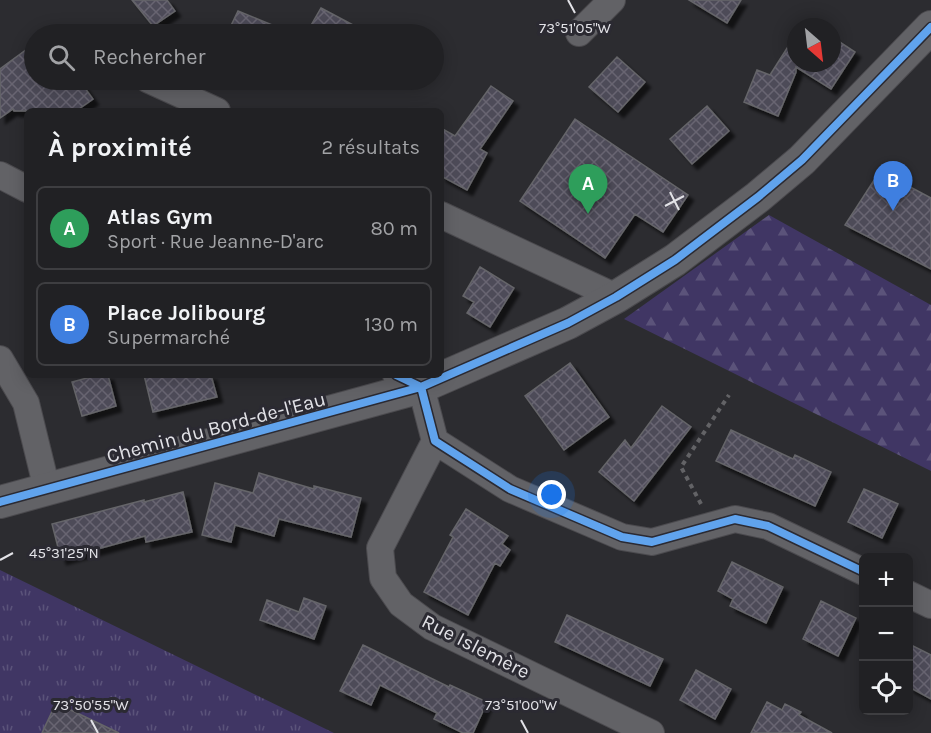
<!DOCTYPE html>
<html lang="fr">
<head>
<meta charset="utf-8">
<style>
	body { margin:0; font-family:Karla,sans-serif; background:#2d2e31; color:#f1f3f6 }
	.controls { position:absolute; right:18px; bottom:18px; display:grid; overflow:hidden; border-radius:9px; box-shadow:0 3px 15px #0003 }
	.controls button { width:54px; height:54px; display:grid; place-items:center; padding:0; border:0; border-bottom:2px solid #3e3e41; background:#212124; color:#f1f3f6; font:30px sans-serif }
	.compass { position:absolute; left:787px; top:18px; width:54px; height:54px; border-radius:50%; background:#212124; box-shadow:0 3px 15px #0003; rotate:152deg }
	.you { position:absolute; left:552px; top:495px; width:21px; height:21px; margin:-15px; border:4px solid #fff; border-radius:50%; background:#1a73e8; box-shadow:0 0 0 9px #1a73e833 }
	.badge { display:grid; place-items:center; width:39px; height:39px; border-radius:50%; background:#db2777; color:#fff; font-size:20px; font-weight:700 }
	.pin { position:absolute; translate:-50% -50px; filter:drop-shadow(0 2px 3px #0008) }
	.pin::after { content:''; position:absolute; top:32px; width:21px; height:18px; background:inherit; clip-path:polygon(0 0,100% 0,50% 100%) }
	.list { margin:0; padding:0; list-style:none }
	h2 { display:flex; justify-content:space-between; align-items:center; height:78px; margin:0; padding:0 24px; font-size:26px }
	h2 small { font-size:20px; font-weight:400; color:#a2a3a6 }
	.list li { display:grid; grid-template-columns:39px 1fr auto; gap:18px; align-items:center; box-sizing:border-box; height:84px; margin:0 12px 12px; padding:0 12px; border:2px solid #3e3e41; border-radius:9px }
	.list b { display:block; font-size:22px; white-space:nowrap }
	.list p { margin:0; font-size:20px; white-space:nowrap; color:#a2a3a6 }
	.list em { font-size:20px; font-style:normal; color:#a2a3a6 }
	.icon { flex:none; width:33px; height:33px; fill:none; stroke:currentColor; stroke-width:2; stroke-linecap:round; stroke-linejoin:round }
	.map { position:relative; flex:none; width:931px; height:733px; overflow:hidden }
	.search { position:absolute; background:#212124; box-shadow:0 3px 15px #0003; left:24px; top:24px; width:420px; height:66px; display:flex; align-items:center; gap:15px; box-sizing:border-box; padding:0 21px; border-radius:33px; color:#a2a3a6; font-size:22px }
	.panel { position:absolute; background:#212124; box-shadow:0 3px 15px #0003; left:24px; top:108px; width:420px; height:270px; border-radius:9px }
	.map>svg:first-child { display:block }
</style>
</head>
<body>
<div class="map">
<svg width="931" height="733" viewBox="0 0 931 733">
	<defs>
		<pattern id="grass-tufts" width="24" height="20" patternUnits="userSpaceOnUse" patternTransform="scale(1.5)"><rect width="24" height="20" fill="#403664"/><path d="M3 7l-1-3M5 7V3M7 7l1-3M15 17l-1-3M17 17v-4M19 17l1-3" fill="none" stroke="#5b537a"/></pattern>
		<pattern id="forest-firs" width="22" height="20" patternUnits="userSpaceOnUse" patternTransform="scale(1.5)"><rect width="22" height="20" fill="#403664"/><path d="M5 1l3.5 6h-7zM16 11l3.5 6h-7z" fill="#5b537a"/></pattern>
		<pattern id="building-cross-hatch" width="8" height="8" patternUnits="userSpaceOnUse" patternTransform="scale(1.5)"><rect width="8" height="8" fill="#4e4b59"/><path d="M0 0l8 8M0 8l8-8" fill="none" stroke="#676571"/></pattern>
		<filter id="shadow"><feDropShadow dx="5.5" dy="5.5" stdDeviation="1.5" flood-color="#0009"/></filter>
	</defs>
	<rect width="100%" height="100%" fill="#2c2c30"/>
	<path fill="url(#grass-tufts)" d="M 0,570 L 334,733 L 0,733 Z"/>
	<path fill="url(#forest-firs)" d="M 769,215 L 931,305 L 931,471 L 624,319 Z"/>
	<path fill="url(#building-cross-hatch)" stroke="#656569" stroke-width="1.5" filter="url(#shadow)" d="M 132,0 L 167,0 L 175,11 L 153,26 Z
		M 689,0 L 741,0 L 727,23 Z
		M 321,8 L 370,34 L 306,34 Z
		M 238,11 L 294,34 L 227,34 Z
		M 796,34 L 796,63 L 832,63 L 832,37 L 855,52 L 831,89 L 796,67 L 796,72 L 778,116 L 744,102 L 757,70 L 770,75 Z
		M 34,44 L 34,80 L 79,80 L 93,99 L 76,111 L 14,111 L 13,109 L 0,118 L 0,69 Z
		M 617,57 L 645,82 L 618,112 L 589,87 Z
		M 491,86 L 513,101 L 480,149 L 487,153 L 467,190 L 441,176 L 441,128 L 455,136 Z
		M 707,106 L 729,131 L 692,164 L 670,139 Z
		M 575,119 L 688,195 L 663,232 L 635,214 L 605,258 L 520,201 Z
		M 880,171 L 931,198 L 931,269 L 845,225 Z
		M 480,267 L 514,288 L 490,327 L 467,313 L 474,302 L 463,296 Z
		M 570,363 L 609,417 L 564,450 L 525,396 Z
		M 98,375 L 108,375 L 116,406 L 82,416 L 72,382 Z
		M 144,375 L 211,375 L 217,397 L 153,412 Z
		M 662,406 L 691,427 L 634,501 L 599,472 L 625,440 L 631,448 Z
		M 731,430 L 793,459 L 795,455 L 831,472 L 815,506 L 716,461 Z
		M 259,473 L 314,489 L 314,486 L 361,498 L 351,537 L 279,519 L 274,536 L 235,525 L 231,542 L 202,535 L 215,483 L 253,493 Z
		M 864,489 L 898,504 L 882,538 L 848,522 Z
		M 183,492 L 192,532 L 146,542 L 145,536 L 61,559 L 52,524 L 144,500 L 144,502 Z
		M 466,509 L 508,536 L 502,544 L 510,550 L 500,566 L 495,563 L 468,615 L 424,592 L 453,537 L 450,535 Z
		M 732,562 L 783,587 L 766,623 L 730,606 L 733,599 L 718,591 Z
		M 304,598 L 326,606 L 314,639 L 260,620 L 267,600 L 299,612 Z
		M 821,601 L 856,618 L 838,656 L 803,639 Z
		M 567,615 L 663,659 L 650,686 L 555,642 Z
		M 909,644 L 931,655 L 931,699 L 909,687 Z
		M 363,645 L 449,687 L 450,685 L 487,702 L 473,733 L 463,733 L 434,719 L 437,713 L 380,685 L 371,705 L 340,691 Z
		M 696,670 L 731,689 L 715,719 L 680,700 Z
		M 767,702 L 782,710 L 785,704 L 801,712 L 799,715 L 832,733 L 751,733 Z
		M 56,703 L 119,733 L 42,733 Z"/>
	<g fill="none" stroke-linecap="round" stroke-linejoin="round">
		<defs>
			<path id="minor" d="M 579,33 L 612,0
				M 149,80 L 217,111
				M 0,175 L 27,189
				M 441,215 L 616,297
				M 0,359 L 26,403 L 47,489
				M 396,375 L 421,387 L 435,441 L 510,489 L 622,537 L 652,542 L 735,519 L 768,526 L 864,572
				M 435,441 L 380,548 L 383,578 L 401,604 L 432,627 L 651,733
				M 908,594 L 931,605"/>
			<path id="tertiary" d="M 0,502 L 421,387 L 568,323 L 616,297 L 675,260 L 758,197 L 802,160 L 931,27"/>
		</defs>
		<use href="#minor" stroke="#4b4a4e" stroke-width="28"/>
		<use href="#tertiary" stroke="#4b4a4e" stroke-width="34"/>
		<path stroke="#636366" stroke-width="4" stroke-dasharray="4.5 4.5" stroke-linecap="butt" d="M 701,504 L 681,467 L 729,395"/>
		<use href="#minor" stroke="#626266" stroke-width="26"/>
		<use href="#tertiary" stroke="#626266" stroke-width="32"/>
		<defs>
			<path id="cycleway" d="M 396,375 L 421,387 L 435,441 L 510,489 L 622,537 L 652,542 L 735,519 L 768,526 L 864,572
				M 0,502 L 421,387 L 568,323 L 616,297 L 675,260 L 758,197 L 802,160 L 931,27"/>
		</defs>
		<use href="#cycleway" stroke="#2b2a32" stroke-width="11"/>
		<use href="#cycleway" stroke="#60a3ed" stroke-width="8"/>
	</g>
	<path fill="none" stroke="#e2e2e7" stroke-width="2" d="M 568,0 L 575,13M 670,192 L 679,210M 665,206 L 684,196M 0,560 L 13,553M 91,720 L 98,733M 521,720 L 528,733"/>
	<g text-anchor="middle" stroke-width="6" stroke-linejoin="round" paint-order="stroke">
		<g font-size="20" fill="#e2e2e7" stroke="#2b2a32">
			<text transform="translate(216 427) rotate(-15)" y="7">Chemin du Bord-de-l'Eau</text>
			<text transform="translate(476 646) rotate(27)" y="7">Rue Islemère</text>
		</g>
	</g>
	<g font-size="15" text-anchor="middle" fill="#e2e2e7" stroke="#2b2a32" stroke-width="6" stroke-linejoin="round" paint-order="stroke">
		<text x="575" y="33">73°51'05"W</text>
		<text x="64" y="558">45°31'25"N</text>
		<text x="91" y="710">73°50'55"W</text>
		<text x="521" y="710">73°51'00"W</text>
	</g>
</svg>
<div class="controls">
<button>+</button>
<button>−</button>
<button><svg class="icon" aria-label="locate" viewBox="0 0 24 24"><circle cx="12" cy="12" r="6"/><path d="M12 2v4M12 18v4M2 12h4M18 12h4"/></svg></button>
</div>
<svg class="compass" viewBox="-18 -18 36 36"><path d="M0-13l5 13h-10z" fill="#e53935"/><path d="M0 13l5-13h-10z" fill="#a2a3a6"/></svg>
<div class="you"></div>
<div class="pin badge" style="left:588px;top:214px;background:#2e9e5b">A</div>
<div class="pin badge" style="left:893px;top:211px;background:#3f7fe0">B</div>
<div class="search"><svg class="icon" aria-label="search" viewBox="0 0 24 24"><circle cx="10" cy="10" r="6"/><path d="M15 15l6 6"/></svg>Rechercher</div>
<section class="panel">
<h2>À proximité<small>2 résultats</small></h2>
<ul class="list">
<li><span class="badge" style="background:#2e9e5b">A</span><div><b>Atlas Gym</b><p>Sport · Rue Jeanne-D'arc</p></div><em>80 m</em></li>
<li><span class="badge" style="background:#3f7fe0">B</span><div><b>Place Jolibourg</b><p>Supermarché</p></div><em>130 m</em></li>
</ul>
</section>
</div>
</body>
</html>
